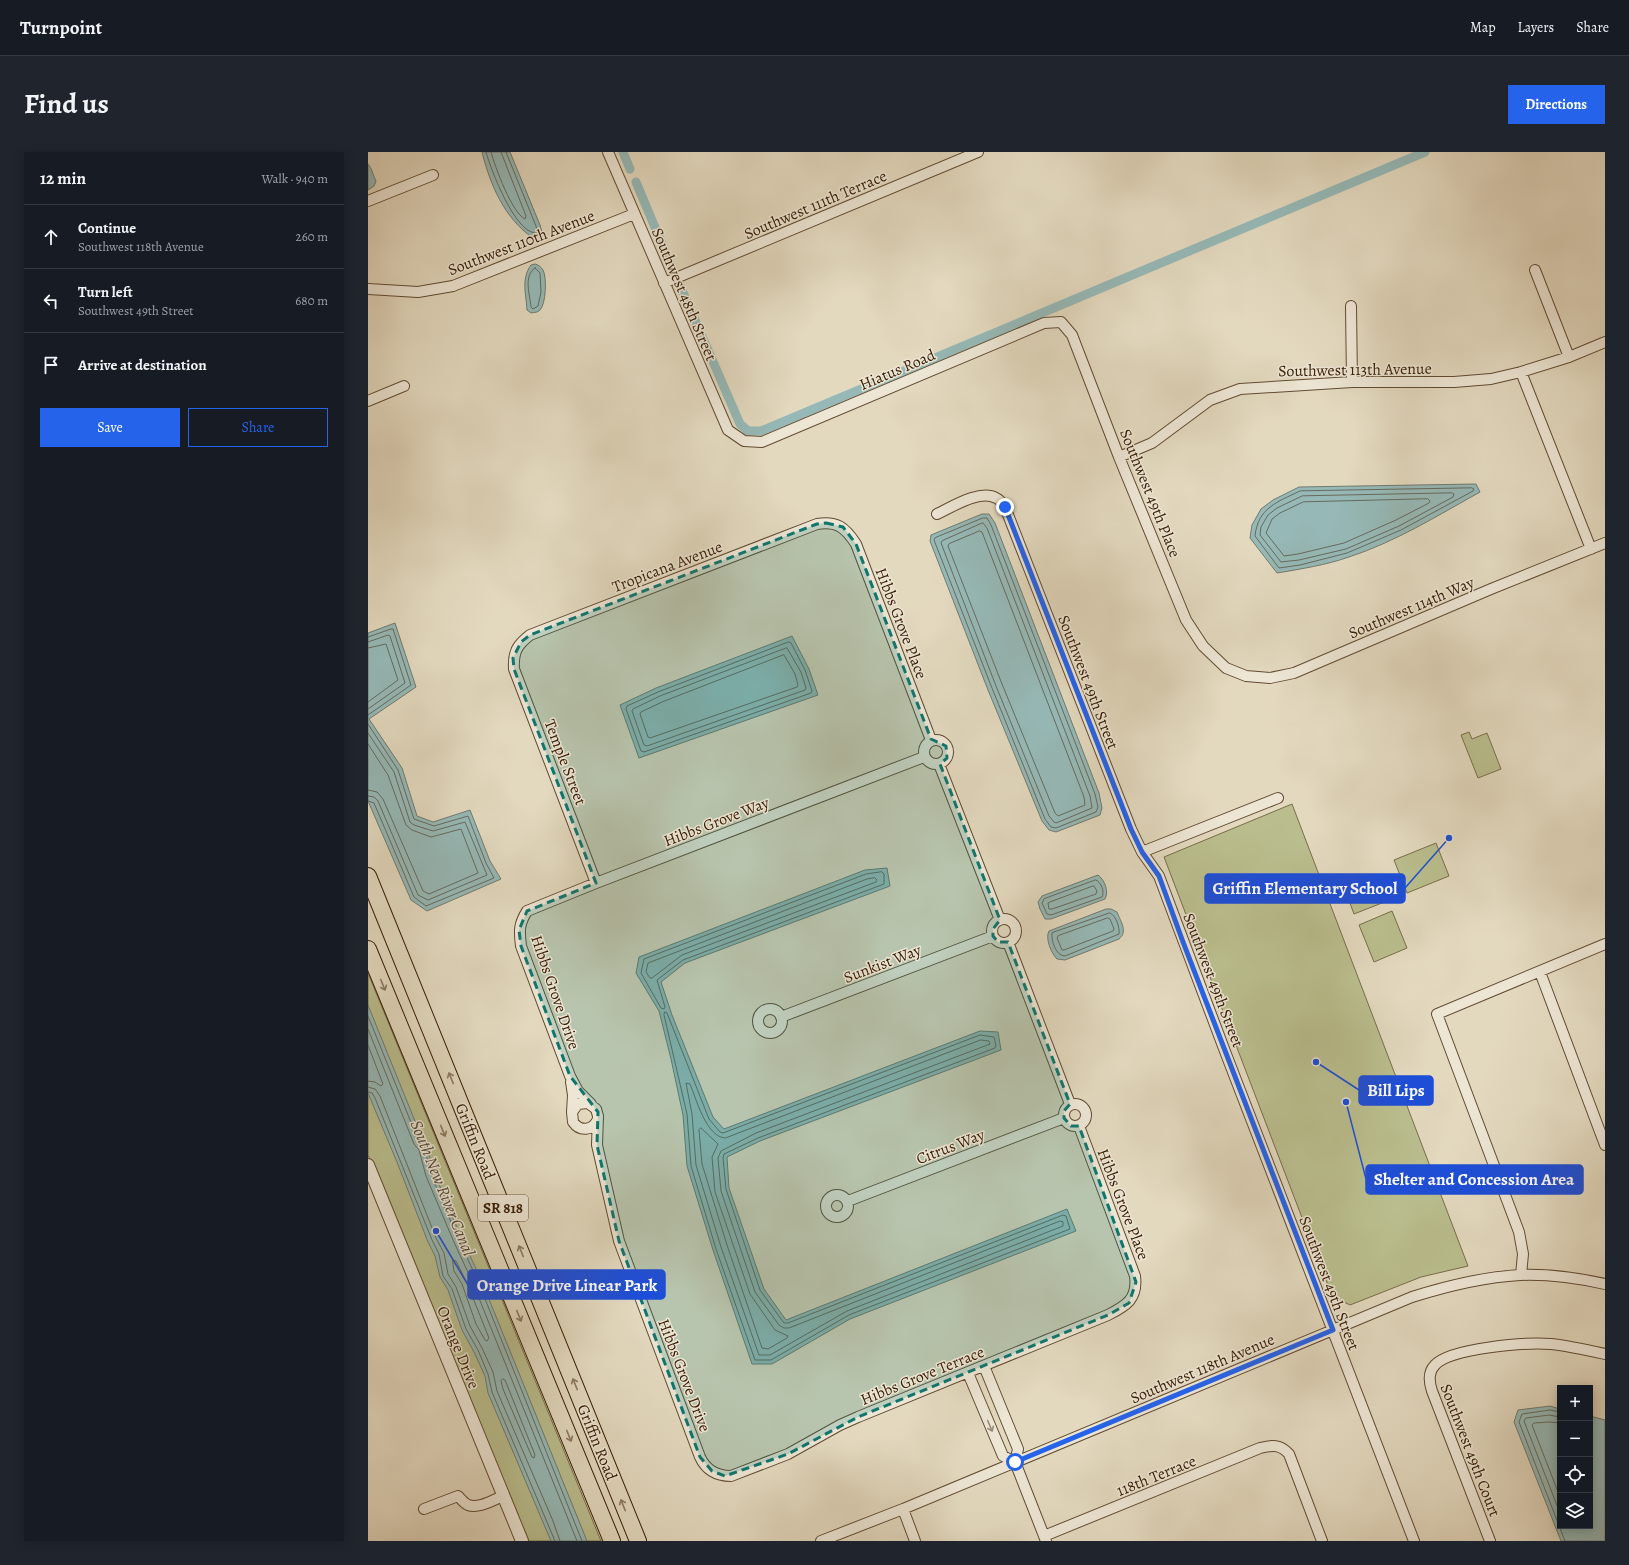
<!DOCTYPE html>
<html lang="en">
<head>
<meta charset="utf-8">
<style>
	body { margin:0; font-family:Alegreya,serif; background:#20242c; color:#f1f3f6 }
	.controls { position:absolute; right:12px; bottom:12px; display:grid; overflow:hidden; border-radius:0px; box-shadow:0 2px 10px #0003 }
	.controls button { width:36px; height:36px; display:grid; place-items:center; padding:0; border:0; border-bottom:1px solid #363941; background:#171b24; color:#f1f3f6; font:20px sans-serif }
	.stop { position:absolute; width:12px; height:12px; margin:-9px; border:3px solid #2563eb; border-radius:50%; background:#fff }
	.stop.end { background:#2563eb; border-color:#fff; box-shadow:0 1px 4px #0008 }
	.list { margin:0; padding:0; list-style:none }
	h2 { display:flex; justify-content:space-between; align-items:center; height:52px; margin:0; padding:0 16px; font-size:17px }
	h2 small { font-size:13px; font-weight:400; color:#9ea1a6 }
	.list li { display:grid; grid-template-columns:26px 1fr auto; gap:12px; align-items:center; box-sizing:border-box; height:64px; padding:0 16px; border-top:1px solid #363941 }
	.list b { display:block; font-size:15px; white-space:nowrap }
	.list p { margin:0; font-size:13px; white-space:nowrap; color:#9ea1a6 }
	.list em { font-size:13px; font-style:normal; color:#9ea1a6 }
	.actions { display:flex; gap:8px; padding:12px 16px }
	.actions a { flex:1; padding:9px 0; border:1px solid #2563eb; border-radius:0px; text-align:center; font-size:14px; color:#2563eb }
	.actions .main { background:#2563eb; color:#fff }
	.icon { flex:none; width:22px; height:22px; fill:none; stroke:currentColor; stroke-width:2; stroke-linecap:round; stroke-linejoin:round }
	.map { position:relative; flex:none; width:1237px; height:1389px; overflow:hidden; border-radius:0px }
	header { display:flex; align-items:center; gap:24px; box-sizing:border-box; height:56px; padding:0 20px; background:#171b24; border-bottom:1px solid #363941 }
	header strong { font-size:19px }
	nav { display:flex; gap:22px; margin-inline-start:auto; font-size:14px }
	.intro { display:flex; align-items:center; justify-content:space-between; box-sizing:border-box; height:96px; padding:0 24px }
	h1 { margin:0; font-size:28px }
	.button { padding:10px 18px; border-radius:0px; background:#2563eb; color:#fff; font-size:14px; font-weight:700 }
	main { display:flex; gap:24px; padding:0 24px }
	aside { flex:1; background:#171b24; border-radius:0px; box-shadow:0 2px 10px #0003 }
	.map>svg:first-child { display:block }
</style>
</head>
<body>
<header>
<strong>Turnpoint</strong>
<nav><a>Map</a><a>Layers</a><a>Share</a></nav>
</header>
<div class="intro"><h1>Find us</h1><a class="button">Directions</a></div>
<main>
<aside>
<h2>12 min<small>Walk · 940 m</small></h2>
<ul class="list">
<li><svg class="icon" aria-label="ahead" viewBox="0 0 24 24"><path d="M12 20V5M6 11l6-6 6 6"/></svg><div><b>Continue</b><p>Southwest 118th Avenue</p></div><em>260 m</em></li>
<li><svg class="icon" aria-label="left" viewBox="0 0 24 24"><path d="M17 20v-9H6M10 6l-5 5 5 5"/></svg><div><b>Turn left</b><p>Southwest 49th Street</p></div><em>680 m</em></li>
<li><svg class="icon" aria-label="arrive" viewBox="0 0 24 24"><path d="M6 21V4h12l-3 4 3 4H6"/></svg><div><b>Arrive at destination</b></div></li>
</ul>
<div class="actions"><a class="main">Save</a><a>Share</a></div>
</aside>
<div class="map">
<svg width="1237" height="1389" viewBox="0 0 1237 1389">
	<rect width="100%" height="100%" fill="#e3d9bf"/>
	<filter id="stains"><feTurbulence type="fractalNoise" baseFrequency=".005" numOctaves="4"/><feColorMatrix values="0 0 0 0 .2 0 0 0 0 .09 0 0 0 0 .02 0 0 0 .5 -.17"/></filter>
	<radialGradient id="worn" r=".72"><stop offset=".6" stop-color="#630" stop-opacity="0"/><stop offset="1" stop-color="#630" stop-opacity=".3"/></radialGradient>
	<path fill="#babe8e" stroke="#786d48" d="M 1101,580 L 1104,587 L 1119,581 L 1133,617 L 1110,626 L 1093,583 Z
		M 924,652 L 1100,1114 L 1053,1125 L 982,1153 L 964,1144 L 796,705 Z
		M 1068,691 L 1081,724 L 1039,741 L 1026,708 Z
		M 1012,730 L 1019,749 L 986,762 L 979,743 Z
		M 1024,759 L 1039,796 L 1006,810 L 991,773 Z
		M 0,821 L 233,1389 L 158,1389 L 0,1003 Z"/>
	<path fill="#96b9b7" stroke="#707a6f" d="M 114,0 L 142,0 L 172,73 L 174,80 L 171,84 L 165,86 C 136,66 122,32 114,0 Z
		M 0,12 C 4,16 5,24 8,29 L 6,34 L 0,38 Z
		M 167,112 C 171,113 173,115 175,118 C 179,125 178,152 172,158 C 169,161 167,160 163,161 L 159,158 C 158,141 153,127 163,113 Z
		M 1108,332 L 1112,340 C 1069,364 1027,390 981,405 C 958,413 933,417 909,421 L 882,386 L 884,373 L 893,357 L 905,348 L 931,335 Z
		M 614,362 L 621,362 L 627,371 L 731,641 L 734,656 L 732,663 L 688,680 L 681,678 L 674,669 L 620,538 L 562,389 L 563,383 Z
		M 27,471 L 48,535 L 1,567 L 34,616 L 49,664 L 65,670 L 102,658 L 122,709 L 133,727 L 59,759 L 43,748 L 0,649 L 0,481 Z
		M 424,484 L 441,517 L 450,543 L 271,606 L 252,553 L 288,536 Z
		M 519,716 L 522,734 L 317,811 L 293,830 L 304,863 L 345,965 L 356,977 L 612,879 L 630,880 L 633,898 L 392,989 L 359,1005 L 361,1036 L 396,1137 L 418,1168 L 699,1057 L 708,1079 L 482,1167 L 404,1212 L 384,1212 L 345,1098 L 319,1014 L 315,963 L 303,907 L 291,859 L 268,821 L 271,805 L 497,718 Z
		M 730,723 C 737,728 741,740 737,747 L 683,767 L 677,767 L 672,757 L 670,750 L 674,744 Z
		M 738,757 L 743,757 L 749,760 C 753,770 760,780 751,787 L 697,808 L 689,807 C 683,801 677,786 681,779 Z
		M 0,853 L 55,989 L 58,992 L 66,1020 L 93,1085 L 112,1125 L 219,1389 L 183,1389 L 120,1241 L 117,1224 L 106,1200 L 94,1178 L 80,1138 L 72,1125 L 67,1104 L 60,1090 L 29,1010 L 0,941 Z
		M 1182,1254 L 1192,1257 L 1192,1374 L 1222,1374 L 1222,1264 L 1237,1268 L 1237,1389 L 1193,1389 L 1146,1270 L 1150,1258 Z"/>
	<g fill="none" stroke-linecap="round" stroke-linejoin="round">
		<path stroke="#666a5d" stroke-width="1" d="M 118,0 C 123,18 147,81 168,81 L 169,79 L 168,74 L 138,0
			M 123,0 C 127,15 144,61 157,67 L 158,64 L 133,0
			M 167,116 L 172,121 L 173,140 L 170,154 L 165,157 L 163,155 C 162,143 155,124 167,116 Z
			M 1104,336 L 1106,337 L 1105,339 L 1033,378 L 979,401 L 932,413 L 911,416 L 887,384 C 890,356 909,350 932,339 Z
			M 1084,341 L 1086,342 L 1085,345 L 1031,374 L 978,397 L 931,408 L 913,410 L 892,383 L 893,375 L 900,363 L 909,356 L 934,344 Z
			M 1060,347 L 1062,349 L 1061,351 L 1028,368 L 976,391 L 930,402 L 916,404 L 898,381 L 904,367 L 912,361 L 935,350 Z
			M 615,366 L 619,366 L 623,373 L 727,642 L 730,655 L 728,660 L 688,676 L 683,675 L 677,667 L 624,536 L 566,388 L 567,386 Z
			M 615,371 L 619,376 L 722,644 L 724,656 L 688,671 L 686,670 L 681,664 L 628,534 L 573,391 L 574,389 Z
			M 612,379 L 614,380 L 716,645 L 717,653 L 690,664 L 687,661 L 634,532 L 580,394 L 581,392 Z
			M 0,485 L 23,477 L 25,477 L 43,533 L 0,563
			M 0,490 L 20,483 L 22,484 L 37,531 L 0,557
			M 421,490 L 423,491 L 437,518 L 444,539 L 443,541 L 276,600 L 273,599 L 258,557 L 259,554 L 290,540 Z
			M 0,496 L 18,492 L 30,528 L 0,550
			M 419,496 L 433,520 L 438,536 L 437,538 L 279,594 L 276,593 L 264,559 L 265,557 L 292,544 Z
			M 416,503 L 427,522 L 430,533 L 429,535 L 282,586 L 280,585 L 272,562 L 273,560 L 294,550 Z
			M 0,572 L 30,618 L 46,667 L 66,674 L 100,664 L 118,711 L 126,726 L 58,754 L 46,745 L 6,651 L 0,649
			M 0,581 L 26,620 L 42,670 L 46,673 L 65,679 L 97,670 L 119,723 L 60,748 L 50,743 L 10,649 L 6,645 L 0,644
			M 0,592 L 20,623 L 38,673 L 44,678 L 63,685 L 93,677 L 110,721 L 61,742 L 55,739 L 15,647 L 9,640 L 0,638
			M 514,720 L 516,722 L 516,732 L 315,808 L 289,828 L 297,855 L 296,857 L 293,856 L 273,821 L 276,807 L 498,722 Z
			M 507,726 L 509,728 L 508,730 L 314,803 L 284,826 L 282,826 L 278,820 L 280,811 L 499,727 Z
			M 728,728 C 733,730 737,740 734,745 L 683,763 L 679,762 L 674,751 L 676,747 Z
			M 726,734 L 729,739 L 728,742 L 684,757 L 681,757 L 680,751 L 682,750 Z
			M 742,761 C 748,763 752,776 751,782 L 697,804 C 688,804 683,789 684,781 Z
			M 740,766 L 742,767 L 746,777 L 745,779 L 696,798 L 694,798 L 689,786 L 690,784 Z
			M 297,860 L 299,861 L 341,967 L 352,980 L 355,981 L 612,883 L 626,885 L 628,894 L 627,896 L 390,986 L 356,1002 L 355,1006 L 358,1037 L 392,1138 L 416,1171 L 420,1171 L 695,1063 L 698,1064 L 702,1077 L 481,1163 L 403,1208 L 387,1208 L 348,1097 L 323,1014 L 319,962 L 296,863 Z
			M 0,864 L 51,990 C 61,1002 59,1013 65,1027 C 79,1061 93,1094 109,1127 L 214,1389
			M 0,877 L 46,992 L 51,998 L 58,1024 L 85,1088 L 104,1129 L 209,1389
			M 613,888 L 621,889 L 622,892 L 388,981 L 353,999 L 350,1006 L 353,1039 L 387,1140 L 411,1173 L 416,1176 L 421,1176 L 692,1069 L 695,1070 L 695,1074 L 479,1159 L 402,1203 L 391,1203 L 353,1095 L 328,1013 L 324,962 L 318,931 L 322,932 C 328,946 338,985 357,986 Z
			M 0,893 L 15,932 L 13,934 L 7,930 L 0,929
			M 0,935 L 7,937 L 12,944 L 68,1086 L 76,1101 L 80,1122 L 88,1135 L 102,1174 L 114,1196 L 125,1220 L 129,1239 L 185,1369 L 192,1389
			M 0,940 L 4,941 L 7,946 L 64,1088 L 71,1102 L 75,1124 L 84,1137 L 98,1177 L 110,1198 L 120,1222 L 124,1240 L 187,1389
			M 333,976 L 350,992 L 344,1005 L 347,1040 L 382,1142 L 407,1178 L 420,1184 L 419,1186 L 400,1197 L 394,1196 L 359,1093 L 334,1012 L 331,978 Z
			M 85,1108 L 88,1109 L 99,1131 L 121,1186 L 119,1189 L 117,1188 L 108,1172 L 94,1132 L 86,1119 Z
			M 135,1227 L 137,1228 L 167,1303 L 166,1306 L 164,1305 L 135,1237 L 133,1229 Z
			M 1192,1260 L 1182,1258 L 1154,1262 L 1151,1270 L 1197,1389
			M 1192,1265 L 1181,1263 L 1158,1266 L 1156,1269 L 1192,1361
			M 1192,1271 L 1181,1270 L 1166,1271 L 1164,1273 L 1192,1345"/>
		<path stroke="#96b9b7" stroke-width="9" d="M 255,0 L 262,17
			M 268,30 L 304,116
			M 310,129 L 372,272 L 380,279 L 393,279 L 1057,0"/>
		<defs>
			<path id="minor" d="M 240,0 L 360,278 L 376,289 L 394,290 L 676,171 L 693,170 L 704,183 L 751,305 L 818,468 L 835,494 L 858,516 L 878,524 L 902,526 L 926,521 L 1123,437 L 1237,391
				M 0,49 L 65,23
				M 1167,118 L 1201,205
				M 296,131 L 610,0
				M 0,137 L 50,140 L 85,134 L 266,62
				M 983,154 L 984,230
				M 1153,220 L 1223,397
				M 0,249 L 36,234
				M 751,305 L 784,291 L 842,248 L 872,237 L 984,230 L 1086,230 L 1123,227 L 1153,220 L 1201,205 L 1237,190
				M 569,362 C 584,355 612,337 628,346 C 632,347 634,352 637,355 L 763,677 L 774,700 L 791,724 L 858,902 L 1046,1389
				M556 600a12 12 0 1 1 24 0a12 12 0 1 1-24 0Z
				M 571,612 L 632,768
				M 774,700 L 910,646
				M 228,731 L 146,517 C 145,500 149,493 162,483 L 449,372 C 469,369 477,375 488,392 L 563,588
				M624 779a12 12 0 1 1 24 0a12 12 0 1 1-24 0Z
				M 640,790 L 702,952
				M 1172,820 L 1237,993
				M390 869a12 12 0 1 1 24 0a12 12 0 1 1-24 0Z
				M 413,865 L 625,784
				M 203,930 L 205,943 L 204,960
				M696 963a11 11 0 1 1 22 0a11 11 0 1 1-22 0Z
				M 223,952 L 210,939 L 202,924 L 153,794 C 151,778 151,772 159,759 L 228,731 L 556,605
				M 230,967 C 225,979 212,980 205,970 L 204,960 L 210,952 L 220,951 L 228,957 L 230,964 L 229,993 L 251,1089 L 332,1305 C 338,1318 348,1324 363,1324 L 420,1302 L 472,1273 L 490,1265 L 740,1163 C 758,1154 770,1147 767,1124 L 711,974
				M458 1054a11 11 0 1 1 22 0a11 11 0 1 1-22 0Z
				M 480,1049 L 696,966
				M 1153,1123 L 1155,1102 L 1151,1080 L 1069,862 L 1237,792
				M 616,1214 L 650,1297 L 647,1310 L 678,1389
				M 600,1221 L 635,1304 L 647,1310
				M 56,1357 L 90,1344 C 93,1347 96,1351 100,1353 C 111,1357 125,1348 135,1344
				M 535,1357 L 547,1389
				M 676,1384 L 892,1296 C 904,1293 912,1292 921,1302 L 954,1389
				M 453,1389 L 535,1357 L 1044,1145 C 1079,1134 1116,1125 1152,1123 C 1180,1122 1210,1126 1237,1132
				M 1122,1389 L 1064,1239 C 1061,1230 1060,1220 1067,1213 C 1082,1196 1159,1190 1183,1192 C 1201,1194 1219,1198 1237,1202"/>
			<path id="tertiary" d="M 0,1013 L 154,1389"/>
			<path id="primary" d="M 0,724 L 270,1389
				M 0,797 L 244,1389"/>
		</defs>
		<use href="#minor" stroke="#624b32" stroke-width="12"/>
		<use href="#tertiary" stroke="#624b32" stroke-width="14"/>
		<use href="#primary" stroke="#371c03" stroke-width="18"/>
		<use href="#minor" stroke="#ede6d5" stroke-width="10"/>
		<use href="#tertiary" stroke="#ede6d5" stroke-width="12"/>
		<use href="#primary" stroke="#e3d9bf" stroke-width="16"/>
	</g>
	<defs><path id="oneway-shaft" d="M-6 0H5M1.5-3L5.5 0L1.5 3" fill="none" stroke-width="1.6" stroke-linecap="round" stroke-linejoin="round"/></defs>
	<g stroke="#8d7a61">
		<use href="#oneway-shaft" transform="translate(15 833) rotate(68)"/>
		<use href="#oneway-shaft" transform="translate(83 926) rotate(-112)"/>
		<use href="#oneway-shaft" transform="translate(75 979) rotate(68)"/>
		<use href="#oneway-shaft" transform="translate(153 1099) rotate(-112)"/>
		<use href="#oneway-shaft" transform="translate(151 1164) rotate(68)"/>
		<use href="#oneway-shaft" transform="translate(207 1232) rotate(-112)"/>
		<use href="#oneway-shaft" transform="translate(201 1284) rotate(68)"/>
		<use href="#oneway-shaft" transform="translate(255 1353) rotate(-112)"/>
	</g>
	<use stroke="#9b8b76" href="#oneway-shaft" transform="translate(622 1274) rotate(67)"/>
	<g fill="none" stroke-linecap="round" stroke-linejoin="round">
		<path stroke="#2563eb" stroke-width="5" d="M 637,355 L 763,677 L 774,700 L 791,724 L 815,790 L 965,1178 L 647,1310"/>
	</g>
	<path fill="#0f766e" fill-opacity="0.2" stroke="#0f766e" stroke-width="3" stroke-dasharray="8 5" stroke-linejoin="round" d="M 458,371 L 475,375 L 488,392 L 563,587 L 578,594 L 579,606 L 572,612 L 632,768 L 625,777 L 625,784 L 630,790 L 640,790 L 702,952 L 696,959 L 696,966 L 703,974 L 711,974 L 768,1130 L 761,1151 L 740,1163 L 490,1265 L 420,1302 L 357,1324 L 344,1319 L 332,1305 L 251,1089 L 229,993 L 230,960 L 202,924 L 153,794 L 151,778 L 159,759 L 228,731 L 146,517 L 145,506 L 153,490 L 162,483 L 449,372 Z"/>
	<g text-anchor="middle" stroke-width="3" stroke-linejoin="round" paint-order="stroke">
		<rect fill="#ede6d5" stroke="#6e5942" stroke-width="1" x="110" y="1043" width="50" height="26" rx="3"/>
		<g font-size="15" font-weight="bold" fill="#371c03">
			<text x="135" y="1061">SR 818</text>
		</g>
		<g font-size="16" fill="#371c03" stroke="#ede6d5">
			<text transform="translate(447 52) rotate(-23)" y="6">Southwest 111th Terrace</text>
			<text transform="translate(153 90) rotate(-21)" y="6">Southwest 110th Avenue</text>
			<text transform="translate(317 142) rotate(67)" y="6">Southwest 48th Street</text>
			<text transform="translate(529 217) rotate(-23)" y="6">Hiatus Road</text>
			<text transform="translate(987 217) rotate(-1)" y="6">Southwest 113th Avenue</text>
			<text transform="translate(783 341) rotate(68)" y="6">Southwest 49th Place</text>
			<text transform="translate(299 414) rotate(-21)" y="6">Tropicana Avenue</text>
			<text transform="translate(1043 455) rotate(-23)" y="6">Southwest 114th Way</text>
			<text transform="translate(534 471) rotate(69)" y="6">Hibbs Grove Place</text>
			<text transform="translate(721 530) rotate(69)" y="6">Southwest 49th Street</text>
			<text transform="translate(198 610) rotate(69)" y="6">Temple Street</text>
			<text transform="translate(348 669) rotate(-21)" y="6">Hibbs Grove Way</text>
			<text transform="translate(514 811) rotate(-21)" y="6">Sunkist Way</text>
			<text transform="translate(846 828) rotate(69)" y="6">Southwest 49th Street</text>
			<text transform="translate(188 840) rotate(71)" y="6">Hibbs Grove Drive</text>
			<text transform="translate(108 989) rotate(68)" y="6">Griffin Road</text>
			<text transform="translate(582 994) rotate(-21)" y="6">Citrus Way</text>
			<text transform="translate(756 1052) rotate(69)" y="6">Hibbs Grove Place</text>
			<text transform="translate(962 1131) rotate(69)" y="6">Southwest 49th Street</text>
			<text transform="translate(91 1195) rotate(68)" y="6">Orange Drive</text>
			<text transform="translate(834 1216) rotate(-23)" y="6">Southwest 118th Avenue</text>
			<text transform="translate(317 1223) rotate(69)" y="6">Hibbs Grove Drive</text>
			<text transform="translate(554 1223) rotate(-22)" y="6">Hibbs Grove Terrace</text>
			<text transform="translate(230 1290) rotate(68)" y="6">Griffin Road</text>
			<text transform="translate(1103 1298) rotate(69)" y="6">Southwest 49th Court</text>
			<text transform="translate(788 1323) rotate(-22)" y="6">118th Terrace</text>
		</g>
		<g font-size="17" font-style="italic" fill="#544b39" stroke="#ede6d5">
			<text transform="translate(75 1036) rotate(68)" y="6">South New River Canal</text>
		</g>
	</g>
	<path fill="none" stroke="#1d4ed8" stroke-width="1.5" d="M1081 686L1037 736M948 910L991 938M978 950L998 1027M68 1079L100 1133"/>
	<g fill="#1d4ed8" stroke="#ede6d5" stroke-width="1.5">
		<circle cx="1081" cy="686" r="4"/>
		<circle cx="948" cy="910" r="4"/>
		<circle cx="978" cy="950" r="4"/>
		<circle cx="68" cy="1079" r="4"/>
	</g>
	<g fill="#1d4ed8" stroke="#1d4ed8" stroke-width="1.5">
		<rect x="837" y="722" width="200" height="29" rx="4"/>
		<rect x="991" y="924" width="74" height="29" rx="4"/>
		<rect x="998" y="1013" width="217" height="29" rx="4"/>
		<rect x="100" y="1118" width="197" height="29" rx="4"/>
	</g>
	<g font-size="17" text-anchor="middle" font-weight="bold" fill="#fff">
		<text x="937" y="742">Griffin Elementary School</text>
		<text x="1028" y="944">Bill Lips</text>
		<text x="1106" y="1033">Shelter and Concession Area</text>
		<text x="199" y="1139">Orange Drive Linear Park</text>
	</g>
	<rect width="100%" height="100%" filter="url(#stains)"/>
	<rect width="100%" height="100%" fill="url(#worn)"/>
</svg>
<div class="controls">
<button>+</button>
<button>−</button>
<button><svg class="icon" aria-label="locate" viewBox="0 0 24 24"><circle cx="12" cy="12" r="6"/><path d="M12 2v4M12 18v4M2 12h4M18 12h4"/></svg></button>
<button><svg class="icon" aria-label="layers" viewBox="0 0 24 24"><path d="M12 4l9 5-9 5-9-5zM3 14l9 5 9-5"/></svg></button>
</div>
<div class="stop" style="left:647px;top:1310px"></div>
<div class="stop end" style="left:637px;top:355px"></div>
</div>
</main>
</body>
</html>
